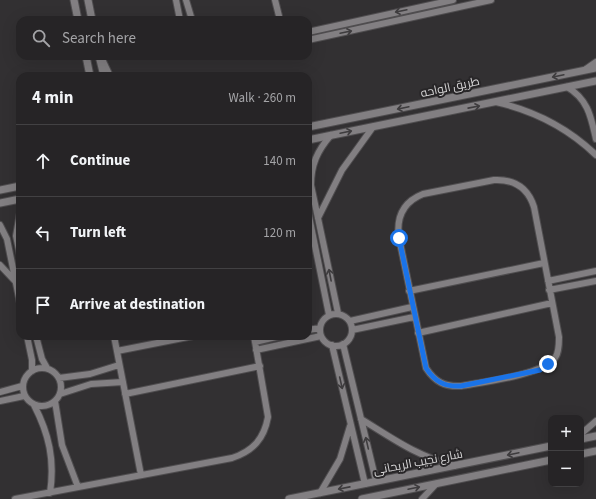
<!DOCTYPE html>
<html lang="en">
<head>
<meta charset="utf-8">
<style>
	body { margin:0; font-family:"Source Sans 3",Cairo,sans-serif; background:#2e2c2e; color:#f1f3f6 }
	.controls { position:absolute; right:12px; bottom:12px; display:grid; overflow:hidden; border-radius:8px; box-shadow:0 4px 16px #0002 }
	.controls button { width:36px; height:36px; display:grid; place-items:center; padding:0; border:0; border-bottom:1px solid #424143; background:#262426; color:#f1f3f6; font:20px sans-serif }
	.stop { position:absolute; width:12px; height:12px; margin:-9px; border:3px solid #1a73e8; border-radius:50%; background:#fff }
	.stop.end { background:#1a73e8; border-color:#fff; box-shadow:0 1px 4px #0008 }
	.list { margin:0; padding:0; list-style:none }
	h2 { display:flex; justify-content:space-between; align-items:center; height:52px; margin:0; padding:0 16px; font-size:17px }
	h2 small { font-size:13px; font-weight:400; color:#a4a4a7 }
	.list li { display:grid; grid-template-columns:26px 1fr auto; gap:12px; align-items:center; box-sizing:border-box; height:72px; padding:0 16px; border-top:1px solid #424143 }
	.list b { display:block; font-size:15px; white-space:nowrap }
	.list em { font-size:13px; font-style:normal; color:#a4a4a7 }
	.icon { flex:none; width:22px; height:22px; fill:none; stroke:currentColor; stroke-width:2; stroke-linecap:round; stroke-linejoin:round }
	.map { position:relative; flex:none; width:596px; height:499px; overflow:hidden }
	.search { position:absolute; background:#262426; box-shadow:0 4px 16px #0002; left:16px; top:16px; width:296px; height:44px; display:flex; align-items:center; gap:10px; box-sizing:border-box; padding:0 14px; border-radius:12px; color:#a4a4a7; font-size:15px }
	.panel { position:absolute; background:#262426; box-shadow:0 4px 16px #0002; left:16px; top:72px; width:296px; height:268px; border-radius:12px }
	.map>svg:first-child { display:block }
</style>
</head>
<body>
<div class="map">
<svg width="596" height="499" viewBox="0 0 596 499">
	<rect width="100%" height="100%" fill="#323032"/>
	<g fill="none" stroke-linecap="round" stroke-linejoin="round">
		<defs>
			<path id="minor" d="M 176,0 L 180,20
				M 186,0 L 192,20
				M 275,0 L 280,20
				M 308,32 L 453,0
				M 308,40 L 491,0
				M 102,59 L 110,76
				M 586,69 L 596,62
				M 567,87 C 588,99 591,117 596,139
				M 496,102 C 535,111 567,127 596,155
				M 331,135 C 317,151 311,165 311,185 L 338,313
				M 494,180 C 515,179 528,188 534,207 L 559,337 C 559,344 559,353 555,358 C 542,375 483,382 461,386 C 445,387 435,382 426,368 L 399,238 C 396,217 403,202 423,194 Z
				M 308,211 L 329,315
				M 20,213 L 16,236 L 20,255
				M 318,218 L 342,170 L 373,127
				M 0,225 L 7,239 L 20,303
				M 0,265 L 15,281
				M 548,281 L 596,271
				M 549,290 L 596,281
				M 409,291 L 544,263
				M320 330a16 16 0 1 1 32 0a16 16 0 1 1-32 0Z
				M 350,321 L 412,307
				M 308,330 L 320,328
				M 352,330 L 414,317
				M 418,333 L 552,303
				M 27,336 L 32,360 L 32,371
				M 36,336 L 42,359 L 47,368
				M 114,336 L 141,475
				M 255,342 L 280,336
				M 343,344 L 376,481
				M 332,345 L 365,484
				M 256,350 L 321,336
				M 117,351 L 193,336
				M23 387a19 19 0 1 1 38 0a19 19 0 1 1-38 0Z
				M 59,378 L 90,374 L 119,365
				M 0,392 L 22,386
				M 60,394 L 91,384 L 123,382
				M 125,394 L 260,366
				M 0,401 L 24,396
				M 55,401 L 62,445 L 78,487
				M 34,405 C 49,434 55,460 50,493
				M 361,419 C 395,440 415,455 454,466
				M 581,434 L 596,421
				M 320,493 L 340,459 L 350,426
				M 15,499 L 232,458 C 253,451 264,439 268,417 L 254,336
				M 422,499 L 436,484"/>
			<path id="tertiary" d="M 74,0 L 78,20
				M 88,0 L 92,20
				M 86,56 L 90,76
				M 99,56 L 104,76
				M 308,127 L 596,68
				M 308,140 L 596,81
				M 0,190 L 20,186
				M 0,203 L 20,199
				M 581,439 L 596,436
				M 581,454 L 596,451
				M 289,499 L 551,446
				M 362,499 L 551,460"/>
		</defs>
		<use href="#minor" stroke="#4f4d4f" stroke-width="8"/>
		<use href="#tertiary" stroke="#4f4d4f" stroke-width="9"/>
		<use href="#minor" stroke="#827f82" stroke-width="6"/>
		<use href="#tertiary" stroke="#827f82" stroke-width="7"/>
	</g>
	<defs><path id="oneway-shaft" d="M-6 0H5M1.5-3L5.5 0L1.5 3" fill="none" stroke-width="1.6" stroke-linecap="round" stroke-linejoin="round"/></defs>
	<g stroke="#3e3c3e">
		<use href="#oneway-shaft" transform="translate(401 11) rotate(168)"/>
		<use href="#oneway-shaft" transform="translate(346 32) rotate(-12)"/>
		<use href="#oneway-shaft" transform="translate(558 76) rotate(168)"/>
		<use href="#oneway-shaft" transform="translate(474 107) rotate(-11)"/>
		<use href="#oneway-shaft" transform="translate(403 108) rotate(168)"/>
		<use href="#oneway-shaft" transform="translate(346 132) rotate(-12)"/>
		<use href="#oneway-shaft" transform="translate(330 275) rotate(-101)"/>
		<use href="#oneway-shaft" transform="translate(341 383) rotate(77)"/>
		<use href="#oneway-shaft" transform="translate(367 443) rotate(-103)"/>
		<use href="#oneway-shaft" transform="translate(513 454) rotate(168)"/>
		<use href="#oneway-shaft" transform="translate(344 488) rotate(169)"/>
		<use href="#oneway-shaft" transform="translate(414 488) rotate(-12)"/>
	</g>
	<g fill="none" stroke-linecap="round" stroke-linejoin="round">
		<path stroke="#1a73e8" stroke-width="5" d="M 399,238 L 426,368 C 435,382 445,387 461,386 L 530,372 L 540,370 L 548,364"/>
	</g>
	<g text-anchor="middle" stroke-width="4" stroke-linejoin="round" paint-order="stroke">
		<g font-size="12" fill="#d7d6d7" stroke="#282628">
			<text transform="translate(450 87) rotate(-12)" y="4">طريق الواحه</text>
			<text transform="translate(418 462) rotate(-11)" y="4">شارع نجيب الريحانى</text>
		</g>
	</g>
</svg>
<div class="controls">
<button>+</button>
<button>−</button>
</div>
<div class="stop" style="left:399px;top:238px"></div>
<div class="stop end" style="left:548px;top:364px"></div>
<div class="search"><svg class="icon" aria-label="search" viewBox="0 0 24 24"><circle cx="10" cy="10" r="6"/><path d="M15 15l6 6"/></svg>Search here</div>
<section class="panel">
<h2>4 min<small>Walk · 260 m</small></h2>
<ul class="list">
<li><svg class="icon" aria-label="ahead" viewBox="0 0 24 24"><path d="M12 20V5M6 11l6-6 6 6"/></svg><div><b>Continue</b></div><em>140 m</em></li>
<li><svg class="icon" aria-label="left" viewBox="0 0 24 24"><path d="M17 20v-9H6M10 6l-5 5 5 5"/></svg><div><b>Turn left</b></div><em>120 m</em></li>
<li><svg class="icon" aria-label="arrive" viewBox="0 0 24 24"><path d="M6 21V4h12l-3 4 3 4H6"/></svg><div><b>Arrive at destination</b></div></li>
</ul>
</section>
</div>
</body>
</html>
